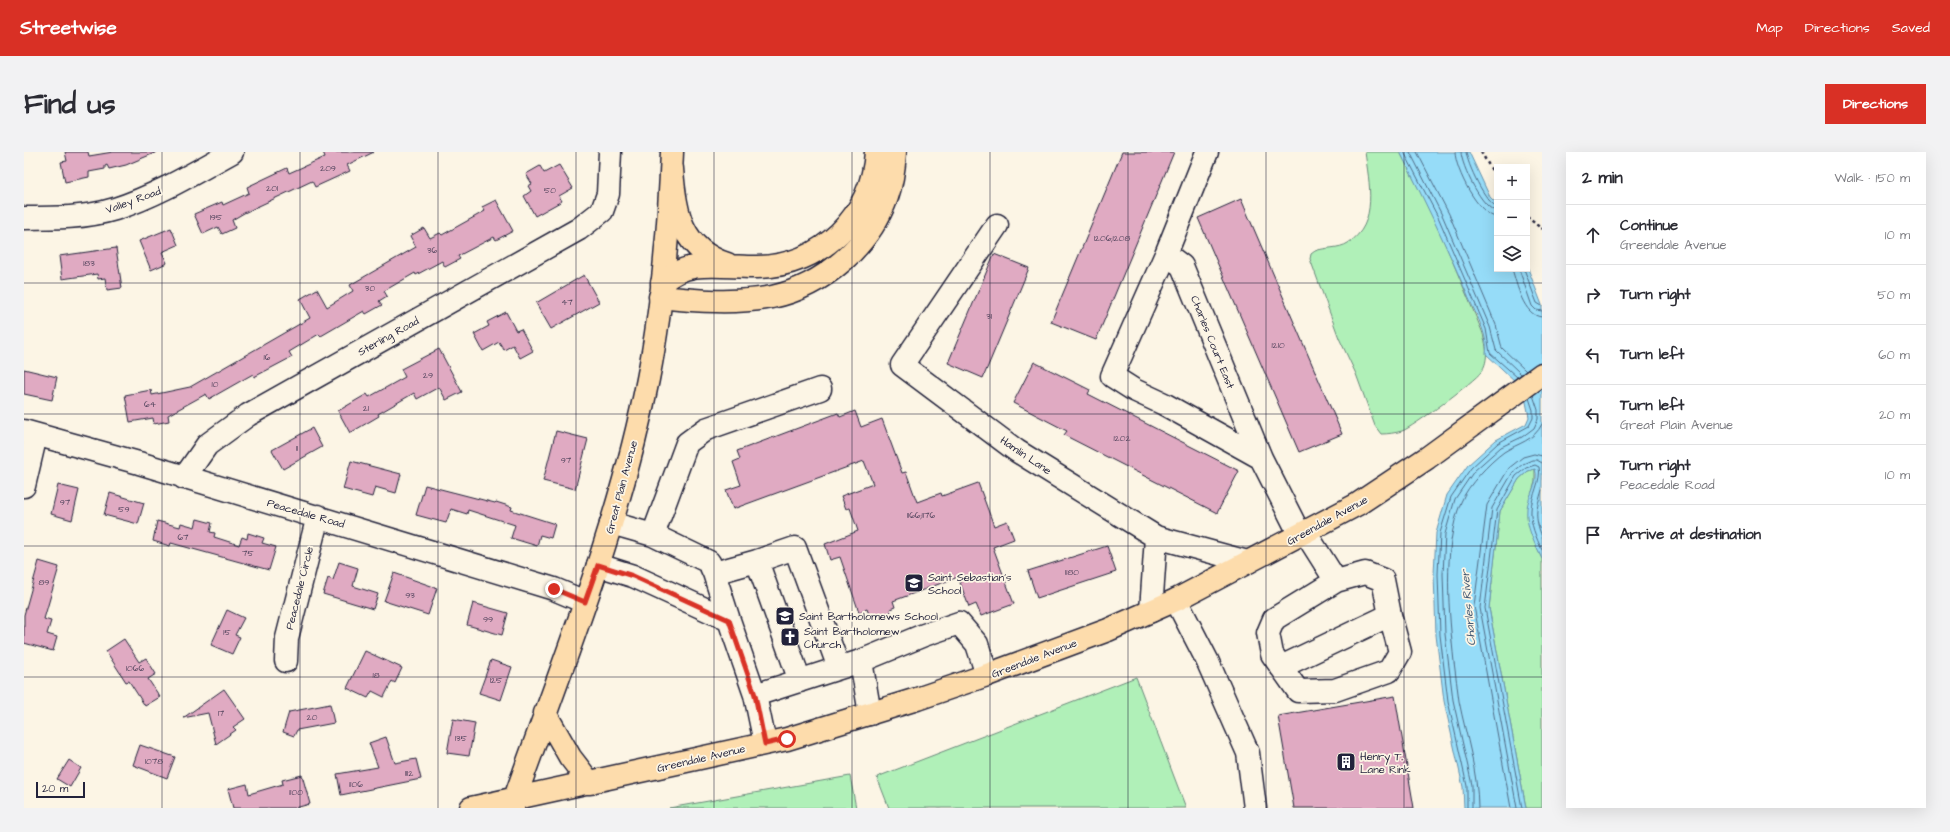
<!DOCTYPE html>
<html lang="en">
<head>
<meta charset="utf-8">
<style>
	body { margin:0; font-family:"Architects Daughter",sans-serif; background:#f2f2f3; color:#2b2b33 }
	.controls { position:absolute; right:12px; top:12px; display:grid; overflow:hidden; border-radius:0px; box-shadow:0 4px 16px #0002 }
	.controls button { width:36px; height:36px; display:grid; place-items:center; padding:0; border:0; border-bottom:1px solid #e1e1e2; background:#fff; color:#2b2b33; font:20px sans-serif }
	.scale { position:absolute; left:12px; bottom:10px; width:49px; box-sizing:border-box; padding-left:4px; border:2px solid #22223b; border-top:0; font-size:11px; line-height:14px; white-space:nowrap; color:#22223b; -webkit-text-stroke:3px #fcf5e5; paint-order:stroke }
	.stop { position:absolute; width:12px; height:12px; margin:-9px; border:3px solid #d93025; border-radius:50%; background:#fff }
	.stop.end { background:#d93025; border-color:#fff; box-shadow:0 1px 4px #0008 }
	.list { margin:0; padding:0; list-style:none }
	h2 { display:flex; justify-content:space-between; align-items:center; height:52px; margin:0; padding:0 16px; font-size:17px }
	h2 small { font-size:13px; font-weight:400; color:#7c7c81 }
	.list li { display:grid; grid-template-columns:26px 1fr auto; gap:12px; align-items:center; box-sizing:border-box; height:60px; padding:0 16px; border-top:1px solid #e1e1e2 }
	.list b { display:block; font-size:15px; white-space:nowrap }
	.list p { margin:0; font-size:13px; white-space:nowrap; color:#7c7c81 }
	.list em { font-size:13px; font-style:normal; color:#7c7c81 }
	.icon { flex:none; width:22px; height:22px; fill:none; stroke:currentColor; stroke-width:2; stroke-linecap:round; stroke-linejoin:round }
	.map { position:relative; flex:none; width:1518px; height:656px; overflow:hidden; border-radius:0px }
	header { display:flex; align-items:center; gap:24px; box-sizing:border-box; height:56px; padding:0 20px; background:#d93025; color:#fff }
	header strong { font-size:19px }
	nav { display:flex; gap:22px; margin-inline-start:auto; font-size:14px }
	.intro { display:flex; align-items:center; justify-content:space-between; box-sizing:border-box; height:96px; padding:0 24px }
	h1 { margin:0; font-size:28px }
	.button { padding:10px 18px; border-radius:0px; background:#d93025; color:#fff; font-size:14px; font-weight:700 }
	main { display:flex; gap:24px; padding:0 24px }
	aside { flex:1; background:#fff; border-radius:0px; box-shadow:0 4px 16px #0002 }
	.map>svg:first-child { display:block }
</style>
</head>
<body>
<header>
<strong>Streetwise</strong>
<nav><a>Map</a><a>Directions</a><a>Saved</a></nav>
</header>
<div class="intro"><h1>Find us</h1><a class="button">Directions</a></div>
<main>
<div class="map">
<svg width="1518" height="656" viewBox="0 0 1518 656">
	<rect width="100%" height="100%" fill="#fcf5e5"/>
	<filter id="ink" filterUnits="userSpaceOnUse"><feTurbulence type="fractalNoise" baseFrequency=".025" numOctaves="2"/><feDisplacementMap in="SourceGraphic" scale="8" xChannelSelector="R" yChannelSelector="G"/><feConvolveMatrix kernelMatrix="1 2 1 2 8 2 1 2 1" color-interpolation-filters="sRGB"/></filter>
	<g filter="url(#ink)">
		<path fill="#b0f0b8" stroke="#69897a" d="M 1341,0 L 1376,0 L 1411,68 L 1458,179 C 1462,191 1466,208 1457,220 C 1451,229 1388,276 1378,279 C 1371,281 1364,282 1357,282 L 1351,274 L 1332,222 L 1315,186 L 1286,107 L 1287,102 L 1291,99 C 1301,95 1315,97 1324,91 C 1355,72 1345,30 1341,0 Z
			M 1511,317 L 1511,330 L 1507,343 L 1513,396 L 1518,407 L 1518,656 L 1502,656 L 1465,456 L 1476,359 L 1495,327 L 1504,319 Z
			M 1112,525 L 1162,656 L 865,656 L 853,625 Z
			M 826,624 L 832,656 L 645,656 Z"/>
		<path fill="#96dcf8" stroke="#6892ac" d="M 1376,0 L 1445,0 L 1466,45 L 1473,52 L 1473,117 L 1503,117 L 1503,114 L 1518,153 L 1518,407 C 1511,392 1501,374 1503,356 C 1504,344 1516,329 1511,317 L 1504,319 L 1495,327 L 1476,359 L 1465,456 L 1502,656 L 1440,656 L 1439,635 L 1420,549 L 1412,483 L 1410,422 L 1412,381 L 1423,343 L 1444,313 L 1472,288 L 1502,272 L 1505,265 L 1502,250 L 1492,230 L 1462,202 C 1465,183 1450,159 1443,142 C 1422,93 1400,47 1376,0 Z"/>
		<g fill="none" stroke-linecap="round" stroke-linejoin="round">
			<path stroke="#506c87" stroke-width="1" d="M 1380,0 L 1415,67 L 1462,177 L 1466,201 L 1493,225
				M 1386,0 L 1419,65 L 1466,175 L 1472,198 L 1497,222
				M 1393,0 L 1425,62 L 1472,173 L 1478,196 L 1502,219
				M 1431,0 C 1431,17 1455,65 1473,65
				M 1437,0 C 1437,13 1459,59 1473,59
				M 1442,0 C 1443,11 1462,53 1473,54
				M 1488,117 C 1493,132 1499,164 1518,165
				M 1495,117 L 1508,154 L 1512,158 L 1518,159
				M 1500,117 L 1513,151 L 1518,154
				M 1518,338 C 1512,358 1510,364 1518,385
				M 1443,656 L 1443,634 L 1424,549 L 1416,483 L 1414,422 L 1416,381 L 1427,345 L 1447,316 L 1474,291 L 1505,274 L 1509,266 L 1509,258 L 1505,246
				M 1448,656 L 1448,633 L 1429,548 L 1421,482 L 1419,422 L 1421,382 L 1431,347 L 1450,319 L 1477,295 L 1498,285 L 1510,276 L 1514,267 L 1514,258 L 1509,243
				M 1454,656 C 1454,620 1442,584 1435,549 C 1433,536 1432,523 1430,510 C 1425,461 1418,397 1437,350 C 1444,333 1465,311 1480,300 C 1494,291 1510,289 1518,272
				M 1487,656 L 1450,454 L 1463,353 L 1485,316 L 1499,305 L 1510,302 L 1518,304
				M 1493,656 L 1456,456 L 1468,356 L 1489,320 L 1499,312 L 1508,308 L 1513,308 L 1518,311
				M 1498,656 L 1461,456 L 1473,358 L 1492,324 L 1502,316 L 1511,313 L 1515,315 C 1518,328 1507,344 1507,358 C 1506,372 1512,385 1518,398"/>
		</g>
		<path fill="#e0aac2" stroke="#22223b" d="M 41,0 L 64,0 L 65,4 L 89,0 L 133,0 L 102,13 L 85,17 L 83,13 L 81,14 L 81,17 L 65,20 L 65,25 L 41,30 L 37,10 L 43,9 Z
			M 299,0 L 350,0 L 323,13 L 326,19 L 291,35 L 288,29 L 220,61 L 208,68 L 211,76 L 198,82 L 194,75 L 179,82 L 170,62 L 198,50 L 199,53 L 225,41 L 223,35 L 263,16 L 265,21 L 301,5 Z
			M 1098,0 L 1150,0 L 1072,188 L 1027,170 Z
			M 535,13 L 549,36 L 535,44 L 538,49 L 511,64 L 500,44 L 507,39 L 504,34 L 508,32 L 502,22 L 516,14 L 520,21 Z
			M 1217,47 L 1318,282 L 1275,300 L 1174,66 Z
			M 472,48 L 489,79 L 472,88 L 470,85 L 434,104 L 436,107 L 421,115 L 418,109 L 392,123 L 391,121 L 360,139 L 363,144 L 355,149 L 358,153 L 342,162 L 340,159 L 297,184 L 295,182 L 265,200 L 268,205 L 230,225 L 229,222 L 185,247 L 182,242 L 144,263 L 145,269 L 130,272 L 129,266 L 106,270 L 101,243 L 127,238 L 128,243 L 166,235 L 286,166 L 276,147 L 293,137 L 303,155 L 329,139 L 326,133 L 392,95 L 386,84 L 400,76 L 406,86 L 416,81 L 418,83 L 461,59 L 458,55 Z
			M 147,76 L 154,93 L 138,100 L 143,111 L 127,118 L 115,89 Z
			M 92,96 L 98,136 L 83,138 L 81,126 L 74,127 L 73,122 L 38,127 L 35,104 Z
			M 970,102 L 1005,116 L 959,226 L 924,211 Z
			M 560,123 L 575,150 L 527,177 L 512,151 Z
			M 482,160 L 492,179 L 497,177 L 509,199 L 496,206 L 489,193 L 480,198 L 475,190 L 459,199 L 450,182 L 465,174 L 463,170 Z
			M 415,197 L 438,240 L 422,248 L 415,235 L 393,247 L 390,241 L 354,262 L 355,264 L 326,281 L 314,259 L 343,242 L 345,245 L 381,225 L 377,217 Z
			M 1010,210 L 1066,238 L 1064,242 L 1215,319 L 1193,361 L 1040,283 L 1043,279 L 989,251 Z
			M 0,217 L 33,225 L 28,248 L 0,242 Z
			M 831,259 L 837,275 L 858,267 L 878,321 L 882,320 L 893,350 L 917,341 L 918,344 L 954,331 L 970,374 L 983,369 L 990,387 L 969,395 L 990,452 L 957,464 L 952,452 L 945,455 L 934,425 L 869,449 L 871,455 L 866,457 L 867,460 L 853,465 L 852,463 L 846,465 L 843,457 L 835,460 L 816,405 L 806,408 L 801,392 L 834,379 L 826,356 L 822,357 L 817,344 L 849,332 L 840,309 L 709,357 L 702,338 L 717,333 L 709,310 L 716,307 L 713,299 L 814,261 L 816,265 Z
			M 288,276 L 298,295 L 259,317 L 248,298 Z
			M 532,279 L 564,287 L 551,337 L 519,329 Z
			M 327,309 L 377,322 L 372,341 L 351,335 L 348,345 L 319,337 Z
			M 34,333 L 55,338 L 48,368 L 27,362 Z
			M 401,333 L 471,351 L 472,350 L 488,355 L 487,358 L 531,372 L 527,386 L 516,383 L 513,394 L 487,386 L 491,373 L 444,358 L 443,362 L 427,357 L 422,371 L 392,363 Z
			M 86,341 L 120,351 L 114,372 L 80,363 Z
			M 173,367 L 188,371 L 186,380 L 191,381 L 190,385 L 215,393 L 218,385 L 223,387 L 224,381 L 240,386 L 238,391 L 252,395 L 245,418 L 147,391 L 146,394 L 129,389 L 133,369 L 156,375 L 157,371 L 171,375 Z
			M 1083,394 L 1092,420 L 1013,446 L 1004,419 Z
			M 15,409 L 35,415 L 20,467 L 27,469 L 23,482 L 33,485 L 29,499 L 0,491 L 0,463 Z
			M 315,410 L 334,416 L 329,434 L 354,442 L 349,457 L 299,442 L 304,426 L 309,428 Z
			M 370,421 L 413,436 L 404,463 L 360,449 Z
			M 449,451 L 484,461 L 478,483 L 443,473 Z
			M 203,458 L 220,466 L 211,483 L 216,485 L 208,502 L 187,493 Z
			M 100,487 L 115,510 L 122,506 L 132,522 L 124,527 L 136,545 L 121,554 L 105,529 L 102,530 L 82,499 Z
			M 341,499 L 378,516 L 371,531 L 368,529 L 360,545 L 348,539 L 344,546 L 323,536 Z
			M 467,508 L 488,515 L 477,548 L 455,541 Z
			M 200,537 L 221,567 L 209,575 L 212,578 L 192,592 L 184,561 L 159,566 Z
			M 1371,544 L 1390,656 L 1270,656 L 1254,564 Z
			M 306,552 L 310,571 L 273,578 L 270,584 L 259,580 L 265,560 Z
			M 429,567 L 451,571 L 445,604 L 423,601 Z
			M 362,585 L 371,611 L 392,607 L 397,627 L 317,643 L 313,622 L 354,615 L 345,591 Z
			M 116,593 L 151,605 L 143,626 L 109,613 Z
			M 45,608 L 57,616 L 46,635 L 33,627 Z
			M 278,623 L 286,652 L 271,656 L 209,656 L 204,637 L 223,632 L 225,642 L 259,632 L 258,628 Z"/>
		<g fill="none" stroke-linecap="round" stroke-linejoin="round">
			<defs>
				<path id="minor" d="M 1183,0 L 1142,102 L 1088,224 L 1110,238 L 1140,252 L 1237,306
					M 0,66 C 30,66 62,66 91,57 C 132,44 170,21 208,0
					M 973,73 L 878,213 L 993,299 L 1132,385 L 1224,410
					M 1142,102 L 1158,114 L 1237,306 L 1276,383
					M 0,279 L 115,311 L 530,437 L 561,450
					M 160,326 L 183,293 L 224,263 L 555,77 L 578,59 L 584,42 L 586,0
					M 0,334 L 12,283
					M 587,371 L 629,383 L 685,410 L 690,421 L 733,409
					M 1281,380 L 1312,429 L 1250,467 L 1244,481 L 1248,502 L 1274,539 L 1311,538 L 1365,519 L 1376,500 L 1366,463 L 1359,428 L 1341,421 L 1312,429
					M 629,383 L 663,291 L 682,277 L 796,237
					M 574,413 L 609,424 L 705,468 L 731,543 L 741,591
					M 690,421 L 705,468
					M 1152,448 L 1183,508 L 1224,601 L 1231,656
					M 1127,459 L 1132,385
					M 262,509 L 263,486 L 294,364
					M 837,509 L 846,562
					M 1257,515 L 1366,463
					M 776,529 L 733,409 L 771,396 L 815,516
					M 731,543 L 837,509 L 900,483 L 935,471 L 953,492 L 963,523"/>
				<path id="major" d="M 521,561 L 546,605 L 566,631
					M 447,656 L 763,587 L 893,547 L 963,523 L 1084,478 L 1152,448 L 1334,352 L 1403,306 L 1518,222
					M 489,656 L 491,646 C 540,508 596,371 624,227 C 639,152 645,76 648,0"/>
				<path id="highway" d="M 648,17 C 651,60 657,97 703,112
					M 638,131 C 664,105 700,116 733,115 C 798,114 848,64 852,0
					M 636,145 C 673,149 712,152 748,145 C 800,134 845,94 863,45 C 868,31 870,15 871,0"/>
			</defs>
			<use href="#minor" stroke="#22223b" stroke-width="25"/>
			<use href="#major" stroke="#22223b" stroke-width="25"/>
			<use href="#highway" stroke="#22223b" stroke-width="25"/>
			<path stroke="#22223b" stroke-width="2.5" stroke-dasharray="3 3" stroke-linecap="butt" d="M 1457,0 L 1473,27
				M 1503,65 L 1518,77"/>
			<use href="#minor" stroke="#fcf5e5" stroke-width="22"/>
			<use href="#major" stroke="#fddcac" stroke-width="22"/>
			<use href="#highway" stroke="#fddcac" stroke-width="22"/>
		</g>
	</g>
	<g fill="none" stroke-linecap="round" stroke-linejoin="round" filter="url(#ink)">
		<path stroke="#d93025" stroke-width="5" d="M 530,437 L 561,450 L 574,413 L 609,424 L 705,468 L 731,543 L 741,592 L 763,587"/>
	</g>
	<path fill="none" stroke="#22223b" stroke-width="1" stroke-opacity="0.55" d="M 138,0 L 138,656M 276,0 L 276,656M 414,0 L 414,656M 552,0 L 552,656M 690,0 L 690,656M 828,0 L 828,656M 966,0 L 966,656M 1104,0 L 1104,656M 1242,0 L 1242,656M 1380,0 L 1380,656M 0,131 L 1518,131M 0,262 L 1518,262M 0,394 L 1518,394M 0,525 L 1518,525"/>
	<defs>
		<symbol id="school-square" viewBox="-11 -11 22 22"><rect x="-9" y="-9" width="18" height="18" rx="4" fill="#22223b" stroke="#fcf5e5"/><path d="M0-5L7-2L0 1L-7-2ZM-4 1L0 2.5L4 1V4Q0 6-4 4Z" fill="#fff"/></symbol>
		<symbol id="church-square" viewBox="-11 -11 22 22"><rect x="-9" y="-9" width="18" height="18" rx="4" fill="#22223b" stroke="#fcf5e5"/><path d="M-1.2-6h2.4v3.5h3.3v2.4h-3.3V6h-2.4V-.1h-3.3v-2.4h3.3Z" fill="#fff"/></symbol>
		<symbol id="building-square" viewBox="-11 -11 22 22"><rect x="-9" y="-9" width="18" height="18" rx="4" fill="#22223b" stroke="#fcf5e5"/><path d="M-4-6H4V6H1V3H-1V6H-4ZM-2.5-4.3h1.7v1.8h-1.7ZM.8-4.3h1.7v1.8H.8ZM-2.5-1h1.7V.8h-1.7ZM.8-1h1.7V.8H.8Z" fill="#fff"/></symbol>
	</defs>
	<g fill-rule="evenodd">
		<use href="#school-square" x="879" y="420" width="22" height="22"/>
		<use href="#school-square" x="750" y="453" width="22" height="22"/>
		<use href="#church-square" x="755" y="474" width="22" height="22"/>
		<use href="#building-square" x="1311" y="599" width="22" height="22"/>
	</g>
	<g text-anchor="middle" stroke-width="3.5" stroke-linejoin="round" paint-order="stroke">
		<g font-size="9" fill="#52445d">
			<text x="304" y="19">209</text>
			<text x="248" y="39">201</text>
			<text x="526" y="41">50</text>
			<text x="192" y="68">195</text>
			<text x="1088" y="89">1206;1208</text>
			<text x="408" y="101">36</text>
			<text x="65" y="114">183</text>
			<text x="346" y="139">30</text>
			<text x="543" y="153">47</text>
			<text x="965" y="167">31</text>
			<text x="1254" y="196">1210</text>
			<text x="243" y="208">16</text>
			<text x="404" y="226">29</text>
			<text x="191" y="235">10</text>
			<text x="126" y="255">64</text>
			<text x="342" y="259">21</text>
			<text x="1098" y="289">1202</text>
			<text x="273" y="299">11</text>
			<text x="542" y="311">97</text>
			<text x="41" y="353">97</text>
			<text x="100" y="360">59</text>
			<text x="897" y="366">1166;1176</text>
			<text x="159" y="388">67</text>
			<text x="224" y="404">75</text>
			<text x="1048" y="423">1180</text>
			<text x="20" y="433">89</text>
			<text x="386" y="446">93</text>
			<text x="464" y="470">99</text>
			<text x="203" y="483">15</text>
			<text x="111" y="519">1066</text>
			<text x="352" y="526">18</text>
			<text x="472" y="531">125</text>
			<text x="197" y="564">17</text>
			<text x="288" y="568">20</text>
			<text x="437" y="589">135</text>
			<text x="130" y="612">1078</text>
			<text x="385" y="624">1112</text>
			<text x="332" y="635">1106</text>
			<text x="272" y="643">1100</text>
		</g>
		<g font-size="11" fill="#22223b" stroke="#fcf5e5">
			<text transform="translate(109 48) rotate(-20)" y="4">Valley Road</text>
			<text transform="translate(364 184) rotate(-29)" y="4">Sterling Road</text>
			<text transform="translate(1189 190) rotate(68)" y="4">Charles Court East</text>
			<text transform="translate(1002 303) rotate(34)" y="4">Hamlin Lane</text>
			<text transform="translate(597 335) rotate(-75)" y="4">Great Plain Avenue</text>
			<text transform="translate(282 361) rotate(16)" y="4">Peacedale Road</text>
			<text transform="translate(1303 368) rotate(-29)" y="4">Greendale Avenue</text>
			<text transform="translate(275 436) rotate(-76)" y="4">Peacedale Circle</text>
			<text transform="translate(1010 506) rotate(-21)" y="4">Greendale Avenue</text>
			<text transform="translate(677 606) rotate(-13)" y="4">Greendale Avenue</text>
		</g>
		<g font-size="11" fill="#22223b" stroke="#fcf5e5" text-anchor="start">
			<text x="904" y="429">Saint Sebastian's<tspan x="904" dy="13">School</tspan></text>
			<text x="775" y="468">Saint Bartholomews School</text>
			<text x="780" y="483">Saint Bartholomew<tspan x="780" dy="13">Church</tspan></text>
			<text x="1336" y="608">Henry T.<tspan x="1336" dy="13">Lane Rink</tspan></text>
		</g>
		<g font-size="12" font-style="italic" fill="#455a74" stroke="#fcf5e5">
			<text transform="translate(1444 456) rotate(-95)" y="4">Charles River</text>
		</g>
	</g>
</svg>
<div class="controls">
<button>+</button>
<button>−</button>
<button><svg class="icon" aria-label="layers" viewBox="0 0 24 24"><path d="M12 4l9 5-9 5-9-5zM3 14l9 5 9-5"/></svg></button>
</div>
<div class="scale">20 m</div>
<div class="stop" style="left:763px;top:587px"></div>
<div class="stop end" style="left:530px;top:437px"></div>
</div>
<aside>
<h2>2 min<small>Walk · 150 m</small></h2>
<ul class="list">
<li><svg class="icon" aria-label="ahead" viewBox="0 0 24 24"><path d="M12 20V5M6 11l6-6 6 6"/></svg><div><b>Continue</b><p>Greendale Avenue</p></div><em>10 m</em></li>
<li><svg class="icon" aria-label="right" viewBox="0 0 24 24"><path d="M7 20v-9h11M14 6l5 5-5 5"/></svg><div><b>Turn right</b></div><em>50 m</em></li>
<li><svg class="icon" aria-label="left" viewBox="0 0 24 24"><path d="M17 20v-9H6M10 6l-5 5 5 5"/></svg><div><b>Turn left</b></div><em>60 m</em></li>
<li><svg class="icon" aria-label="left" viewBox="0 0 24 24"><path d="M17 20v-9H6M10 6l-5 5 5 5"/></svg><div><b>Turn left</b><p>Great Plain Avenue</p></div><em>20 m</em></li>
<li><svg class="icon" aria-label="right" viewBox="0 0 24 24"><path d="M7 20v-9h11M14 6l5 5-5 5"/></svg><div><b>Turn right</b><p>Peacedale Road</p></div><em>10 m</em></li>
<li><svg class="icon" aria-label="arrive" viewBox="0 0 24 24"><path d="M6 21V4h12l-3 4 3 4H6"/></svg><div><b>Arrive at destination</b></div></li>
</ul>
</aside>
</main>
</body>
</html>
